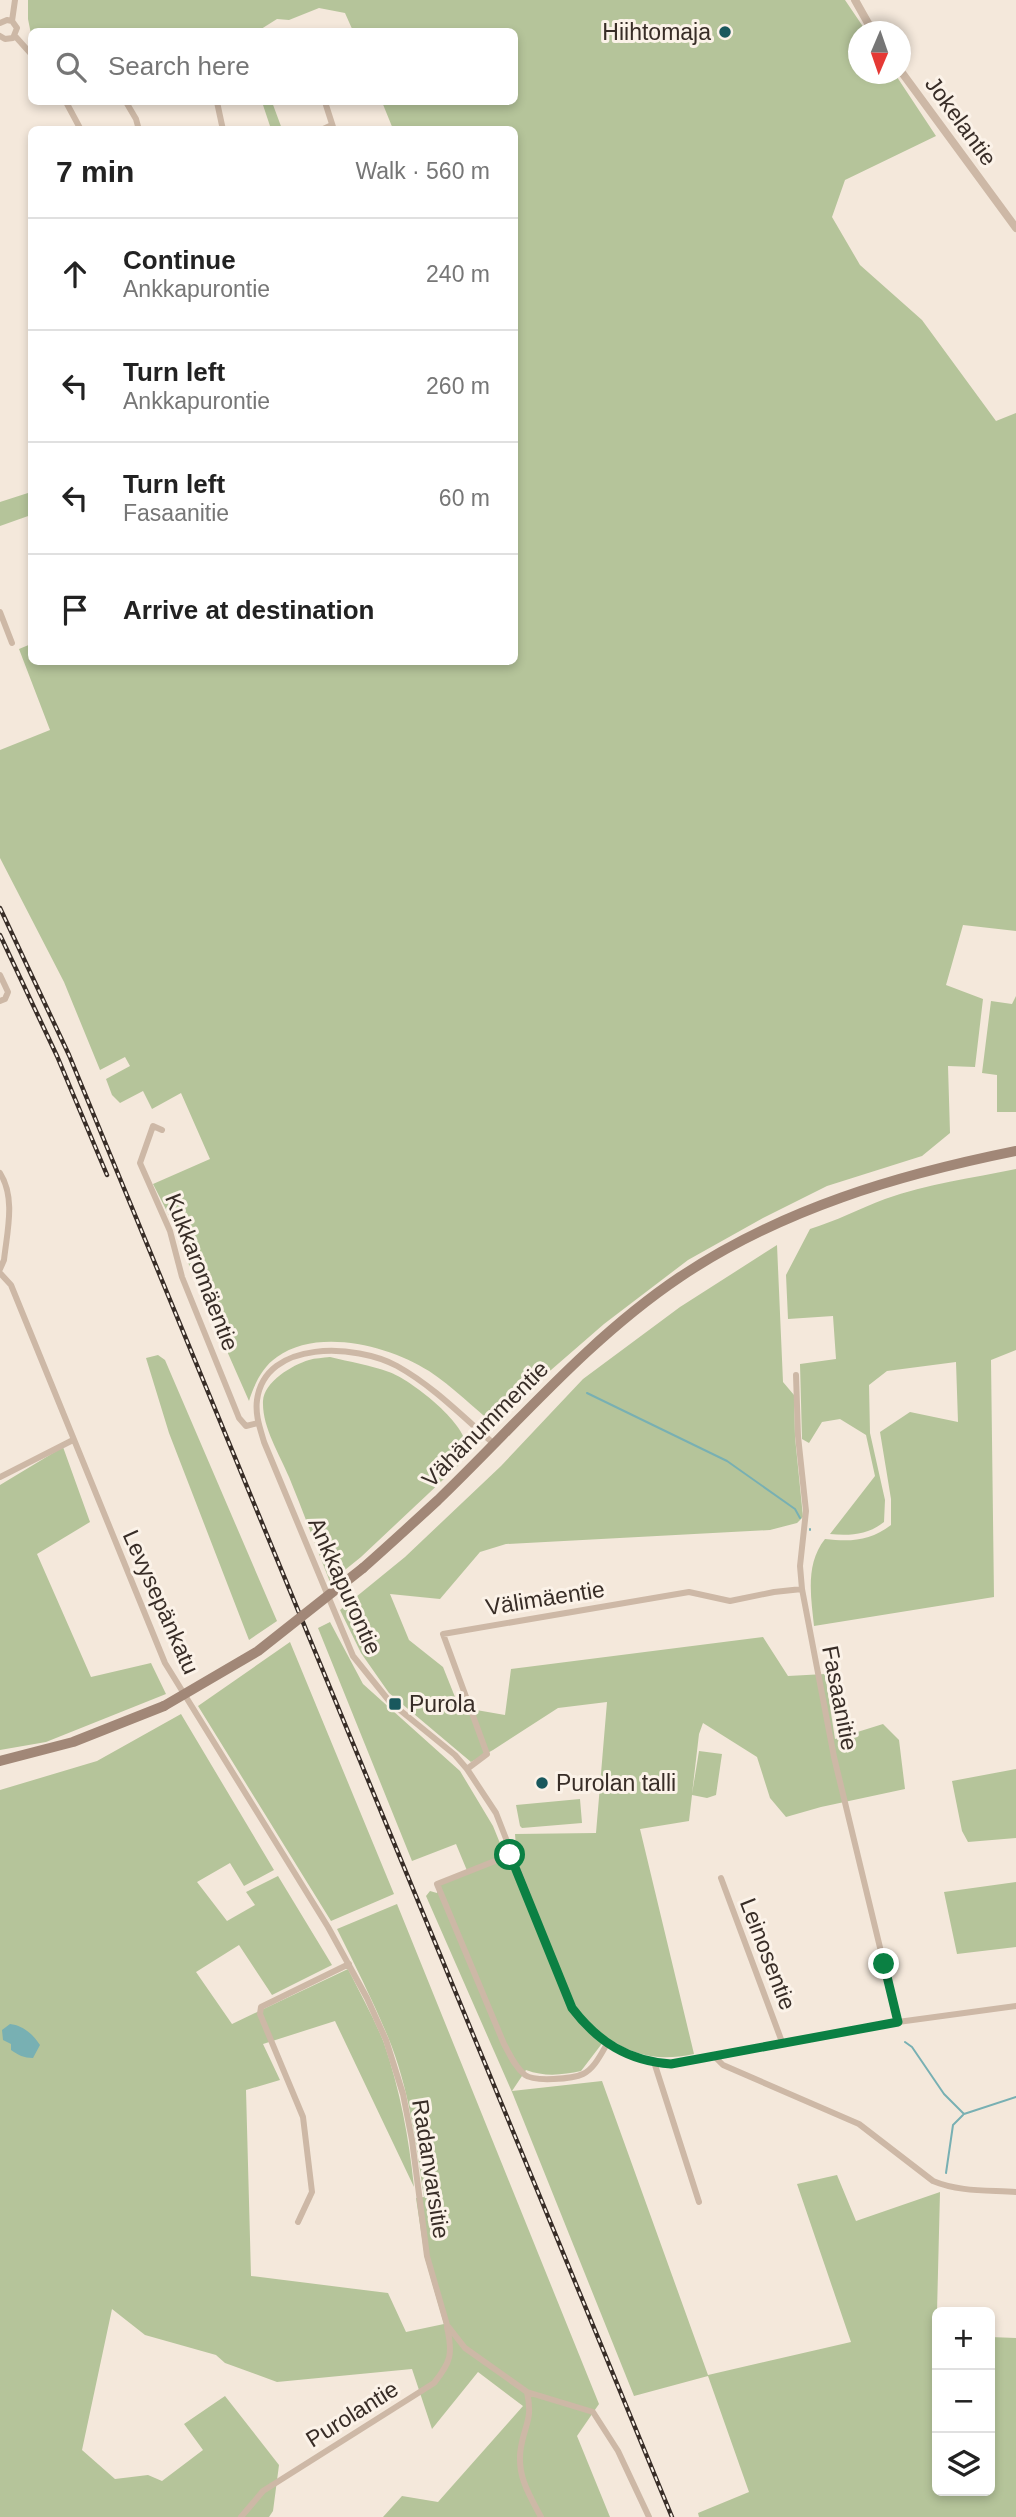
<!DOCTYPE html>
<html lang="en">
<head>
<meta charset="utf-8">
<style>
	body { margin:0; font-family:Helvetica,sans-serif; background:#f6f6f6; color:#222 }
	.controls { position:absolute; right:21px; bottom:21px; display:grid; overflow:hidden; border-radius:10px; box-shadow:0 4px 10px #0003 }
	.controls button { width:63px; height:63px; display:grid; place-items:center; padding:0; border:0; border-bottom:2px solid #e0e0e0; background:#fff; color:#222; font:35px sans-serif }
	.compass { position:absolute; left:848px; top:21px; width:63px; height:63px; border-radius:50%; background:#fff; box-shadow:0 4px 10px #0003; rotate:182deg }
	.stop { position:absolute; width:21px; height:21px; margin:-16px; border:5px solid #0b8043; border-radius:50%; background:#fff }
	.stop.end { background:#0b8043; border-color:#fff; box-shadow:0 2px 7px #0008 }
	.list { margin:0; padding:0; list-style:none }
	h2 { display:flex; justify-content:space-between; align-items:center; height:91px; margin:0; padding:0 28px; font-size:30px }
	h2 small { font-size:23px; font-weight:400; color:#767676 }
	.list li { display:grid; grid-template-columns:46px 1fr auto; gap:21px; align-items:center; box-sizing:border-box; height:112px; padding:0 28px; border-top:2px solid #e0e0e0 }
	.list b { display:block; font-size:26px; white-space:nowrap }
	.list p { margin:0; font-size:23px; white-space:nowrap; color:#767676 }
	.list em { font-size:23px; font-style:normal; color:#767676 }
	.icon { flex:none; width:38px; height:38px; fill:none; stroke:currentColor; stroke-width:2; stroke-linecap:round; stroke-linejoin:round }
	.map { position:relative; flex:none; width:1016px; height:2517px; overflow:hidden }
	.search { position:absolute; background:#fff; box-shadow:0 4px 10px #0003; left:28px; top:28px; width:490px; height:77px; display:flex; align-items:center; gap:18px; box-sizing:border-box; padding:0 24px; border-radius:10px; color:#767676; font-size:26px }
	.panel { position:absolute; background:#fff; box-shadow:0 4px 10px #0003; left:28px; top:126px; width:490px; height:539px; border-radius:10px }
	.map>svg:first-child { display:block }
</style>
</head>
<body>
<div class="map">
<svg width="1016" height="2517" viewBox="0 0 1016 2517">
	<rect width="100%" height="100%" fill="#f4e8db"/>
	<path fill="#b5c49a" d="M 28,0 L 845,0 L 866,31 L 858,32 L 858,74 L 895,74 L 936,136 L 845,180 L 832,217 L 860,265 L 922,320 L 996,421 L 1016,413 L 1016,931 L 963,925 L 946,985 L 983,999 L 975,1067 L 948,1066 L 950,1133 L 922,1156 L 827,1186 L 763,1218 L 688,1260 L 604,1324 L 551,1370 L 496,1426 C 474,1408 453,1387 429,1371 C 390,1346 318,1327 277,1357 C 262,1367 254,1385 249,1401 L 186,1258 L 177,1231 L 153,1184 L 210,1159 L 181,1093 L 152,1109 L 143,1091 L 120,1103 L 112,1095 L 106,1079 L 130,1066 L 125,1057 L 100,1070 L 64,982 L 0,858 L 0,750 L 50,730 L 19,649 L 31,644 L 32,662 L 514,662 L 514,130 L 393,129 L 382,102 L 514,102 L 514,32 L 353,31 L 345,13 L 319,8 L 289,20 L 277,19 L 258,31 L 103,32 L 80,29 L 77,32 L 32,32 L 31,34 L 28,19 Z
		M 262,102 L 272,102 L 282,129 L 271,129 Z
		M 31,492 L 31,515 L 0,526 L 0,502 Z
		M 1016,996 L 1016,1112 L 997,1112 L 997,1075 L 982,1073 L 991,1001 L 1012,1004 Z
		M 1016,1169 L 1016,1350 L 991,1360 L 994,1597 L 814,1626 C 811,1597 805,1564 825,1539 C 851,1542 870,1541 891,1525 L 891,1499 L 880,1432 L 910,1412 L 958,1422 L 956,1362 L 887,1371 L 869,1385 L 870,1433 L 885,1500 L 884,1522 C 868,1535 849,1536 830,1534 L 875,1476 L 866,1435 L 840,1419 L 822,1422 L 809,1443 L 802,1439 L 800,1364 L 836,1359 L 833,1316 L 788,1319 L 786,1275 L 810,1229 C 836,1221 859,1209 885,1199 C 927,1184 972,1178 1016,1169 Z
		M 777,1245 L 783,1382 L 794,1395 L 795,1437 L 803,1517 L 797,1523 L 770,1530 L 506,1544 L 480,1552 L 440,1599 L 390,1594 L 409,1640 L 443,1667 L 459,1707 L 505,1715 L 511,1669 L 763,1637 L 788,1676 L 825,1674 L 835,1739 L 883,1724 L 899,1740 L 905,1789 L 821,1807 L 786,1817 L 770,1798 L 757,1757 L 703,1723 L 699,1734 L 692,1794 L 699,1751 L 722,1754 L 716,1795 L 707,1798 L 692,1795 L 689,1821 L 640,1829 L 694,2054 C 660,2061 635,2057 607,2037 L 581,2071 C 562,2075 545,2077 526,2070 L 512,2091 L 602,2081 L 708,2375 L 851,2342 L 797,2184 L 837,2175 L 856,2221 L 940,2192 L 937,2312 L 937,2491 L 990,2491 L 990,2337 L 1016,2338 L 1016,2517 L 699,2517 L 698,2513 L 749,2492 L 708,2376 L 634,2396 L 512,2092 L 426,1896 L 430,1891 L 437,1893 L 439,1884 L 468,1873 L 456,1844 L 412,1861 L 318,1628 L 330,1622 L 363,1684 L 460,1771 L 493,1826 L 504,1853 L 516,1848 L 515,1834 L 596,1833 L 607,1702 L 558,1708 L 493,1750 L 471,1762 L 389,1693 L 361,1653 L 340,1610 L 405,1557 L 501,1466 L 583,1379 L 680,1307 Z
		M 158,1355 L 165,1360 L 277,1621 L 249,1640 L 169,1433 L 146,1358 Z
		M 330,1357 C 350,1362 370,1365 389,1372 C 410,1379 466,1423 466,1446 C 466,1451 463,1457 462,1462 L 361,1557 L 330,1582 C 316,1547 303,1511 289,1477 C 279,1453 262,1427 263,1401 C 264,1382 292,1365 309,1360 C 315,1358 323,1358 330,1357 Z
		M 63,1447 L 90,1522 L 37,1554 L 91,1677 L 151,1663 L 166,1694 L 46,1742 L 0,1750 L 0,1485 Z
		M 290,1642 L 394,1894 L 331,1921 L 198,1706 Z
		M 181,1714 L 274,1870 L 244,1886 L 230,1863 L 197,1882 L 227,1921 L 255,1905 L 246,1892 L 278,1876 L 332,1965 L 272,1995 L 239,1945 L 196,1972 L 232,2024 L 348,1969 C 360,1993 374,2018 384,2043 C 400,2090 409,2138 414,2187 L 335,2021 L 263,2044 L 280,2080 L 246,2090 L 251,2276 L 388,2293 L 406,2332 L 444,2324 L 425,2258 L 416,2198 L 424,2197 C 416,2143 409,2088 388,2037 C 373,2001 355,1965 337,1929 L 397,1904 L 599,2404 L 577,2436 L 610,2517 L 383,2517 L 402,2496 L 438,2502 L 523,2406 L 478,2372 L 432,2429 L 412,2369 L 277,2382 L 225,2363 L 216,2355 L 145,2335 L 112,2309 L 82,2450 L 115,2479 L 148,2475 L 162,2481 L 203,2450 L 184,2424 L 225,2396 L 279,2465 L 273,2511 L 269,2517 L 0,2517 L 0,1790 L 97,1761 Z
		M 1016,1769 L 1016,1838 L 968,1842 L 962,1831 L 952,1781 Z
		M 580,1799 L 582,1823 L 522,1828 L 520,1826 L 516,1805 Z
		M 1016,1882 L 1016,1947 L 957,1954 L 944,1892 Z"/>
	<path fill="#78b0b3" d="M 10,2024 C 22,2025 33,2034 40,2045 L 33,2058 C 24,2058 18,2055 11,2050 L 11,2044 L 3,2040 L 2,2030 Z"/>
	<g fill="none" stroke-linecap="round" stroke-linejoin="round">
		<path stroke="#78b0b3" stroke-width="2" d="M 587,1393 L 727,1461 L 795,1509 L 800,1518
			M 810,1529 L 810,1530
			M 905,2042 L 912,2047 L 944,2094 L 964,2114 L 1016,2097
			M 946,2173 L 953,2125 L 963,2115"/>
		<path stroke="#cdb8a6" stroke-width="6" d="M 12,21 L 15,0
			M 0,23 L 7,20 L 12,21 L 17,28 L 13,38 L 5,39 L 0,36
			M 15,36 L 32,55
			M 66,102 L 81,130
			M 126,102 L 136,119 L 139,130
			M 217,102 L 223,130
			M 325,102 L 334,130
			M 321,130 L 332,125
			M 0,612 L 12,643
			M 0,975 L 8,992 L 5,999 L 0,1001
			M 162,1130 L 153,1126 L 140,1163 L 170,1231 L 182,1277 L 239,1418 L 246,1426 L 258,1423
			M 0,1173 C 16,1198 7,1232 4,1260 L 0,1269
			M 0,1273 L 11,1285 L 165,1663 L 328,1927 L 367,1998 L 386,2040 L 403,2094 L 412,2140 L 427,2256 L 447,2325 L 465,2348 L 527,2392 L 593,2412 L 618,2451 L 649,2517
			M 796,1375 L 798,1436 L 806,1511 L 800,1566 L 802,1589 L 834,1757 L 898,2022
			M 493,1443 C 462,1416 433,1386 397,1366 C 357,1344 265,1339 257,1400 C 255,1415 260,1428 264,1442 L 353,1656 L 390,1702 L 455,1755 L 467,1769 L 496,1813 L 572,2008 C 598,2042 628,2061 672,2064 L 898,2022 L 1016,2006
			M 0,1477 L 73,1440
			M 467,1769 L 487,1754 L 443,1634 L 689,1592 L 730,1601 L 774,1592 L 802,1589
			M 510,1855 L 437,1884 L 504,2044 C 510,2055 515,2067 525,2075 C 534,2082 573,2079 583,2074 C 594,2069 601,2054 607,2044
			M 721,1878 L 782,2042
			M 714,2056 L 723,2065 L 859,2124 L 933,2181 C 959,2192 988,2190 1016,2192
			M 654,2062 L 699,2202
			M 298,2222 L 312,2192 L 303,2117 L 260,2014 L 261,2007 L 349,1964
			M 527,2392 C 533,2420 525,2423 521,2447 C 516,2474 529,2495 541,2517
			M 241,2517 L 263,2491 L 434,2383 C 451,2362 453,2354 447,2327"/>
		<path stroke="#cdb8a6" stroke-width="8" d="M 855,0 L 873,32
			M 900,70 L 1016,228"/>
		<path stroke="#a18777" stroke-width="10" d="M 363,1568 C 388,1546 413,1523 438,1500 C 517,1424 588,1339 680,1277 C 782,1209 897,1175 1016,1151
			M 0,1761 L 73,1742 L 164,1706"/>
		<defs>
			<path id="rail" d="M 0,908 L 69,1055 L 672,2517
				M 0,935 L 57,1056 L 107,1175"/>
		</defs>
		<use href="#rail" stroke="#382d27" stroke-width="4.5"/>
		<use href="#rail" stroke="#fbf2e8" stroke-width="2" stroke-dasharray="5" stroke-linecap="butt"/>
		<path stroke="#a18777" stroke-width="10" d="M 164,1706 L 258,1651 L 363,1568"/>
	</g>
	<g fill="none" stroke-linecap="round" stroke-linejoin="round">
		<path stroke="#0b8043" stroke-width="9" d="M 510,1855 L 572,2008 C 598,2042 628,2061 671,2064 L 898,2022 L 884,1964"/>
	</g>
	<g fill="#19585d" stroke="#fbf2e8" stroke-width="2.5">
		<circle cx="725" cy="32" r="7"/>
		<rect x="388" y="1697" width="14" height="14" rx="3.5"/>
		<circle cx="542" cy="1783" r="7"/>
	</g>
	<g text-anchor="middle" stroke-width="6" stroke-linejoin="round" paint-order="stroke">
		<g font-size="23" fill="#382d27" stroke="#fbf2e8" text-anchor="start">
			<text x="711" y="40" text-anchor="end">Hiihtomaja</text>
			<text x="409" y="1712">Purola</text>
			<text x="556" y="1791">Purolan talli</text>
		</g>
		<g font-size="23" fill="#382d27" stroke="#fbf2e8">
			<text transform="translate(961 121) rotate(54)" y="8">Jokelantie</text>
			<text transform="translate(202 1272) rotate(69)" y="8">Kukkaromäentie</text>
			<text transform="translate(485 1424) rotate(-45)" y="8">Vähänummentie</text>
			<text transform="translate(345 1586) rotate(66)" y="8">Ankkapurontie</text>
			<text transform="translate(545 1598) rotate(-9)" y="8">Välimäentie</text>
			<text transform="translate(161 1602) rotate(66)" y="8">Levysepänkatu</text>
			<text transform="translate(840 1698) rotate(79)" y="8">Fasaanitie</text>
			<text transform="translate(768 1954) rotate(69)" y="8">Leinosentie</text>
			<text transform="translate(431 2169) rotate(81)" y="8">Radanvarsitie</text>
			<text transform="translate(352 2414) rotate(-32)" y="8">Purolantie</text>
		</g>
	</g>
</svg>
<div class="controls">
<button>+</button>
<button>−</button>
<button><svg class="icon" aria-label="layers" viewBox="0 0 24 24"><path d="M12 4l9 5-9 5-9-5zM3 14l9 5 9-5"/></svg></button>
</div>
<svg class="compass" viewBox="-18 -18 36 36"><path d="M0-13l5 13h-10z" fill="#e53935"/><path d="M0 13l5-13h-10z" fill="#767676"/></svg>
<div class="stop" style="left:510px;top:1855px"></div>
<div class="stop end" style="left:884px;top:1964px"></div>
<div class="search"><svg class="icon" aria-label="search" viewBox="0 0 24 24"><circle cx="10" cy="10" r="6"/><path d="M15 15l6 6"/></svg>Search here</div>
<section class="panel">
<h2>7 min<small>Walk · 560 m</small></h2>
<ul class="list">
<li><svg class="icon" aria-label="ahead" viewBox="0 0 24 24"><path d="M12 20V5M6 11l6-6 6 6"/></svg><div><b>Continue</b><p>Ankkapurontie</p></div><em>240 m</em></li>
<li><svg class="icon" aria-label="left" viewBox="0 0 24 24"><path d="M17 20v-9H6M10 6l-5 5 5 5"/></svg><div><b>Turn left</b><p>Ankkapurontie</p></div><em>260 m</em></li>
<li><svg class="icon" aria-label="left" viewBox="0 0 24 24"><path d="M17 20v-9H6M10 6l-5 5 5 5"/></svg><div><b>Turn left</b><p>Fasaanitie</p></div><em>60 m</em></li>
<li><svg class="icon" aria-label="arrive" viewBox="0 0 24 24"><path d="M6 21V4h12l-3 4 3 4H6"/></svg><div><b>Arrive at destination</b></div></li>
</ul>
</section>
</div>
</body>
</html>
